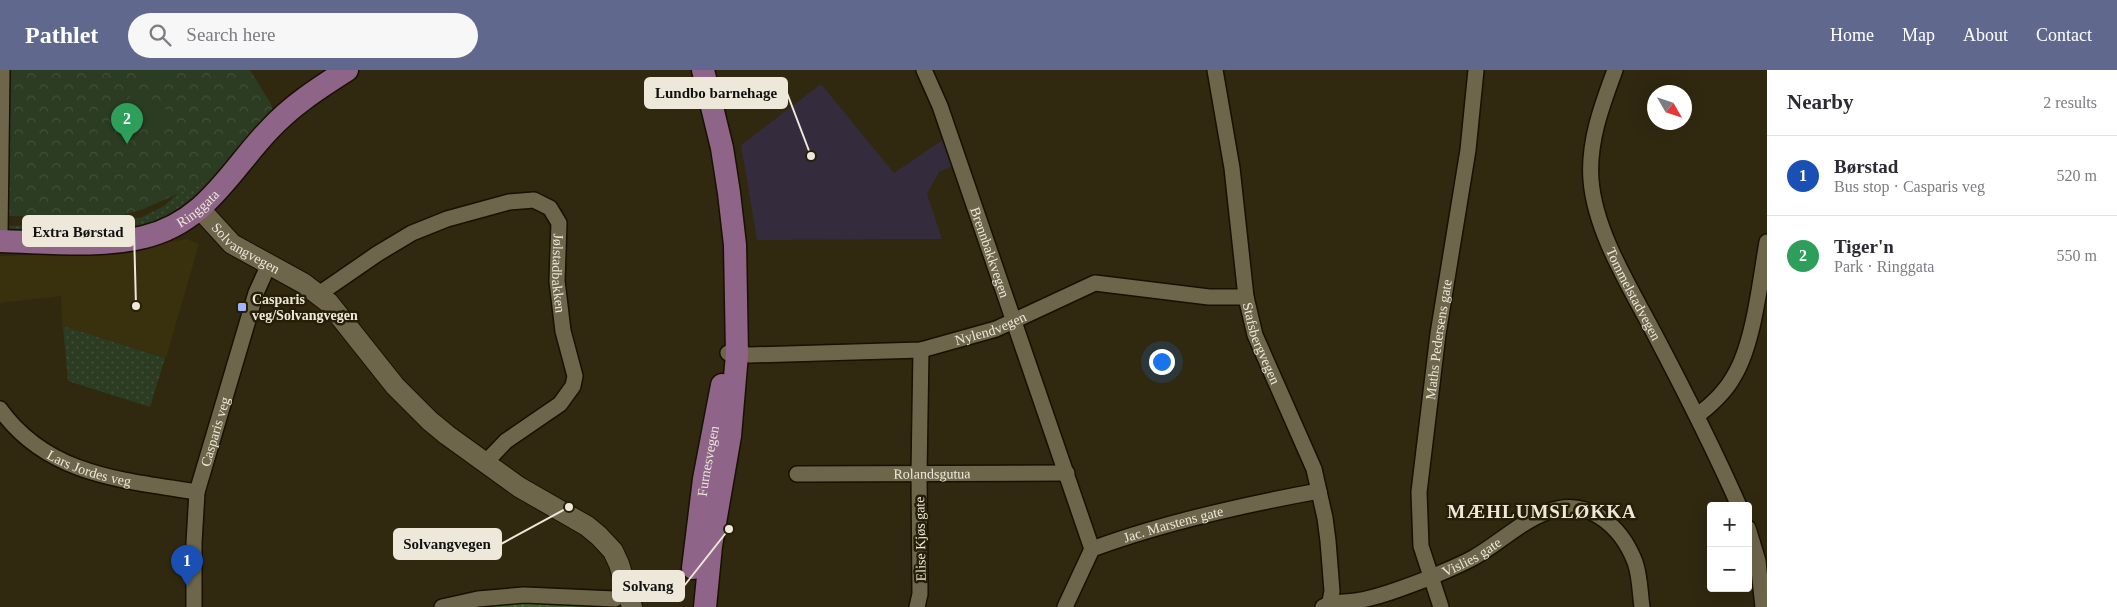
<!DOCTYPE html>
<html lang="en">
<head>
<meta charset="utf-8">
<style>
	body { margin:0; font-family:"Times New Roman",serif; background:#f7f7f7; color:#2b2b33 }
	.controls { position:absolute; right:15px; bottom:15px; display:grid; overflow:hidden; border-radius:5px; box-shadow:0 5px 20px #0002 }
	.controls button { width:45px; height:45px; display:grid; place-items:center; padding:0; border:0; border-bottom:1px solid #e1e1e2; background:#fff; color:#2b2b33; font:25px sans-serif }
	.compass { position:absolute; left:1647px; top:15px; width:45px; height:45px; border-radius:50%; background:#fff; box-shadow:0 5px 20px #0002; rotate:129deg }
	.you { position:absolute; left:1161px; top:291px; width:18px; height:18px; margin:-12px; border:4px solid #fff; border-radius:50%; background:#1a73e8; box-shadow:0 0 0 8px #1a73e833 }
	.badge { display:grid; place-items:center; width:32px; height:32px; border-radius:50%; background:#60688e; color:#fff; font-size:16px; font-weight:700 }
	.pin { position:absolute; translate:-50% -41px; filter:drop-shadow(0 1px 2px #0008) }
	.pin::after { content:''; position:absolute; top:26px; width:18px; height:15px; background:inherit; clip-path:polygon(0 0,100% 0,50% 100%) }
	.list { margin:0; padding:0; list-style:none }
	h2 { display:flex; justify-content:space-between; align-items:center; height:65px; margin:0; padding:0 20px; font-size:21px }
	h2 small { font-size:16px; font-weight:400; color:#7c7c81 }
	.list li { display:grid; grid-template-columns:32px 1fr auto; gap:15px; align-items:center; box-sizing:border-box; height:80px; padding:0 20px; border-top:1px solid #e1e1e2 }
	.list b { display:block; font-size:19px; white-space:nowrap }
	.list p { margin:0; font-size:16px; white-space:nowrap; color:#7c7c81 }
	.list em { font-size:16px; font-style:normal; color:#7c7c81 }
	.icon { flex:none; width:28px; height:28px; fill:none; stroke:currentColor; stroke-width:2; stroke-linecap:round; stroke-linejoin:round }
	.map { position:relative; flex:none; width:1767px; height:537px; overflow:hidden }
	header { display:flex; align-items:center; gap:30px; box-sizing:border-box; height:70px; padding:0 25px; background:#60688e; color:#fff }
	header strong { font-size:24px }
	nav { display:flex; gap:28px; margin-inline-start:auto; font-size:18px }
	.search { width:350px; height:45px; background:#f7f7f7; display:flex; align-items:center; gap:12px; box-sizing:border-box; padding:0 18px; border-radius:28px; color:#7c7c81; font-size:19px }
	main { display:flex }
	aside { flex:1; background:#fff }
	.map>svg:first-child { display:block }
</style>
</head>
<body>
<header>
<strong>Pathlet</strong>
<div class="search"><svg class="icon" aria-label="search" viewBox="0 0 24 24"><circle cx="10" cy="10" r="6"/><path d="M15 15l6 6"/></svg>Search here</div>
<nav><a>Home</a><a>Map</a><a>About</a><a>Contact</a></nav>
</header>
<main>
<div class="map">
<svg width="1767" height="537" viewBox="0 0 1767 537">
	<defs>
		<pattern id="grass-dots" width="8" height="8" patternUnits="userSpaceOnUse" patternTransform="scale(1.25)"><rect width="8" height="8" fill="#2c3c23"/><path d="M2 2h.1M6 6h.1" fill="none" stroke="#414f38" stroke-width="1.8" stroke-linecap="round"/></pattern>
		<pattern id="forest-crowns" width="20" height="18" patternUnits="userSpaceOnUse" patternTransform="scale(1.25)"><rect width="20" height="18" fill="#446034"/><path d="M2 6a3 3 0 1 1 6 0M12 15a3 3 0 1 1 6 0" fill="none" stroke="#5f7751"/></pattern>
		<pattern id="park-crowns" width="20" height="18" patternUnits="userSpaceOnUse" patternTransform="scale(1.25)"><rect width="20" height="18" fill="#2c3c23"/><path d="M2 6a3 3 0 1 1 6 0M12 15a3 3 0 1 1 6 0" fill="none" stroke="#414f38"/></pattern>
	</defs>
	<rect width="100%" height="100%" fill="#30280f"/>
	<path fill="#39300e" d="M 187,169 L 199,174 L 166,288 L 62,256 L 61,226 L 0,233 L 0,186 L 135,181 L 163,173 Z"/>
	<path fill="#342c3c" d="M 821,14 L 894,103 L 944,69 L 953,96 L 939,102 L 927,124 L 942,169 L 757,170 L 741,75 Z"/>
	<path fill="url(#grass-dots)" d="M 207,109 L 215,114 L 194,135 L 130,163 L 15,162 L 10,160 L 8,156 L 120,153 L 142,147 L 164,136 L 186,116 Z
		M 63,256 L 165,288 L 150,337 L 68,311 Z"/>
	<path fill="url(#forest-crowns)" d="M 530,531 L 609,535 L 609,537 L 469,537 Z"/>
	<path fill="url(#park-crowns)" d="M 9,0 L 250,0 L 271,34 L 273,43 L 220,105 L 141,140 L 122,145 L 103,148 L 7,146 Z"/>
	<path fill="#2c3c23" d="M 155,0 L 174,0 L 160,20 L 147,11 Z
		M 136,19 L 140,19 L 171,44 L 171,47 L 159,64 L 155,65 L 124,40 L 123,36 Z"/>
	<g fill="none" stroke-linecap="round" stroke-linejoin="round">
		<defs>
			<g id="minor">
				<path id="s1" d="M 924,0 L 940,36 L 1092,479"/>
				<path id="s2" d="M 1215,0 L 1232,98 L 1246,227 L 1255,265 L 1314,399 L 1325,448 L 1328,471 L 1332,521 L 1329,537"/>
				<path id="s3" d="M 1615,0 C 1602,35 1588,72 1591,110 C 1595,162 1630,217 1654,263 C 1684,320 1713,377 1739,436"/>
				<path d="M 0,165 L 2,0"/>
				<path id="s4" d="M 319,224 L 377,184 L 412,163 L 447,149 L 509,132 L 534,130 L 550,138 L 559,153 L 557,211 L 563,261 L 575,306 L 573,316 L 560,334 L 506,371 L 484,394"/>
				<path id="s5" d="M 728,283 L 750,285 L 921,280 L 996,259 L 1095,213 L 1209,227 L 1246,227"/>
				<path id="s6" d="M 0,339 C 48,406 123,410 197,422"/>
				<path d="M 1698,345 C 1711,335 1726,321 1734,306 C 1754,273 1760,211 1767,172"/>
				<path id="s7" d="M 797,404 L 1067,403"/>
				<path d="M 1748,458 L 1758,491 L 1763,537"/>
				<path id="s8" d="M 194,537 L 194,473 L 197,422 L 256,223 L 269,194"/>
				<path d="M 442,537 L 478,529 L 524,525 L 615,529"/>
				<path d="M 917,537 L 920,524 L 919,404 L 921,280"/>
				<path id="s9" d="M 1065,537 L 1092,479 C 1165,452 1242,435 1319,421"/>
				<path id="s10" d="M 1323,537 C 1333,531 1344,533 1356,531 C 1381,527 1408,516 1432,507 C 1445,501 1460,495 1473,488 C 1498,474 1520,452 1547,442 C 1588,426 1621,456 1635,492 C 1640,506 1640,523 1642,537"/>
				<path id="s11" d="M 1441,537 L 1421,476 L 1419,422 L 1438,264 L 1468,80 L 1476,0"/>
			</g>
			<g id="secondary">
				<path id="s12" d="M 200,139 L 232,174 L 303,213 L 329,233 L 395,316 L 430,351 L 447,365 L 519,417 L 587,456 L 599,466 L 613,481 L 619,494 L 632,537"/>
			</g>
			<g id="primary">
				<path d="M 703,0 L 722,78 L 729,123 L 735,175 L 737,284 L 730,366 L 711,476 L 705,537"/>
				<path id="s13" d="M 0,171 C 46,172 100,178 144,167 C 206,152 229,102 269,60 C 292,35 319,18 347,0"/>
				<path id="s14" d="M 693,498 L 704,409 L 722,315"/>
			</g>
		</defs>
		<use href="#minor" stroke="#181100" stroke-width="18"/>
		<use href="#secondary" stroke="#181100" stroke-width="22"/>
		<use href="#primary" stroke="#181100" stroke-width="25"/>
		<use href="#minor" stroke="#6e664b" stroke-width="15"/>
		<use href="#secondary" stroke="#6e664b" stroke-width="20"/>
		<use href="#primary" stroke="#8f6489" stroke-width="22"/>
	</g>
	<rect fill="#a0b3fd" stroke="#261e06" stroke-width="2" x="237" y="232" width="10" height="10" rx="2.5"/>
	<g text-anchor="middle" stroke-width="5" stroke-linejoin="round" paint-order="stroke">
		<g font-size="14" fill="#ede8d9" stroke="#261e06">
			<text dy="5" stroke="none"><textPath href="#s13" startOffset="206">Ringgata</textPath></text>
			<text dy="5" stroke="none"><textPath href="#s12" startOffset="61">Solvangvegen</textPath></text>
			<text dy="5" stroke="none"><textPath href="#s1" startOffset="194">Brennbakkvegen</textPath></text>
			<text dy="5" stroke="none"><textPath href="#s4" startOffset="324">Jølstadbakken</textPath></text>
			<text dy="5" stroke="none"><textPath href="#s3" startOffset="236">Tommelstadvegen</textPath></text>
			<text dy="5" stroke="none"><textPath href="#s5" startOffset="266">Nylendvegen</textPath></text>
			<text dy="5" stroke="none"><textPath href="#s11" startOffset="272">Maths Pedersens gate</textPath></text>
			<text dy="5" stroke="none"><textPath href="#s2" startOffset="278">Stafsbergvegen</textPath></text>
			<text dy="5" stroke="none"><textPath href="#s8" startOffset="178">Casparis veg</textPath></text>
			<text dy="5" stroke="none"><textPath href="#s14" startOffset="108">Furnesvegen</textPath></text>
			<text dy="5" stroke="none"><textPath href="#s6" startOffset="110">Lars Jordes veg</textPath></text>
			<text dy="5" stroke="none"><textPath href="#s7" startOffset="135">Rolandsgutua</textPath></text>
			<text dy="5" stroke="none"><textPath href="#s9" startOffset="149">Jac. Marstens gate</textPath></text>
			<text transform="translate(920 469) rotate(-91)" y="5">Elise Kjøs gate</text>
			<text dy="5" stroke="none"><textPath href="#s10" startOffset="158">Vislies gate</textPath></text>
		</g>
		<g font-size="14" font-weight="bold" fill="#ede8d9" stroke="#261e06" text-anchor="start">
			<text x="252" y="234">Casparis<tspan x="252" dy="16">veg/Solvangvegen</tspan></text>
		</g>
		<g font-size="19" font-weight="bold" letter-spacing="1" fill="#ede8d9" stroke="#261e06">
			<text x="1542" y="448">MÆHLUMSLØKKA</text>
		</g>
	</g>
	<path fill="none" stroke="#ede8d9" stroke-width="2" d="M811 86L787 23M136 236L134 161M569 437L501 474M729 459L684 516"/>
	<g fill="#ede8d9" stroke="#261e06" stroke-width="2">
		<circle cx="811" cy="86" r="5"/>
		<circle cx="136" cy="236" r="5"/>
		<circle cx="569" cy="437" r="5"/>
		<circle cx="729" cy="459" r="5"/>
	</g>
	<g fill="#ede8d9" stroke="#ede8d9" stroke-width="2">
		<rect x="645" y="8" width="142" height="30" rx="5"/>
		<rect x="23" y="146" width="111" height="30" rx="5"/>
		<rect x="394" y="459" width="107" height="30" rx="5"/>
		<rect x="613" y="501" width="71" height="30" rx="5"/>
	</g>
	<g font-size="15" text-anchor="middle" font-weight="bold" fill="#111">
		<text x="716" y="28">Lundbo barnehage</text>
		<text x="78" y="167">Extra Børstad</text>
		<text x="447" y="479">Solvangvegen</text>
		<text x="648" y="521">Solvang</text>
	</g>
</svg>
<div class="controls">
<button>+</button>
<button>−</button>
</div>
<svg class="compass" viewBox="-18 -18 36 36"><path d="M0-13l5 13h-10z" fill="#e53935"/><path d="M0 13l5-13h-10z" fill="#7c7c81"/></svg>
<div class="you"></div>
<div class="pin badge" style="left:187px;top:516px;background:#1a4fb4">1</div>
<div class="pin badge" style="left:127px;top:74px;background:#2e9e5b">2</div>
</div>
<aside>
<h2>Nearby<small>2 results</small></h2>
<ul class="list">
<li><span class="badge" style="background:#1a4fb4">1</span><div><b>Børstad</b><p>Bus stop · Casparis veg</p></div><em>520 m</em></li>
<li><span class="badge" style="background:#2e9e5b">2</span><div><b>Tiger'n</b><p>Park · Ringgata</p></div><em>550 m</em></li>
</ul>
</aside>
</main>
</body>
</html>
